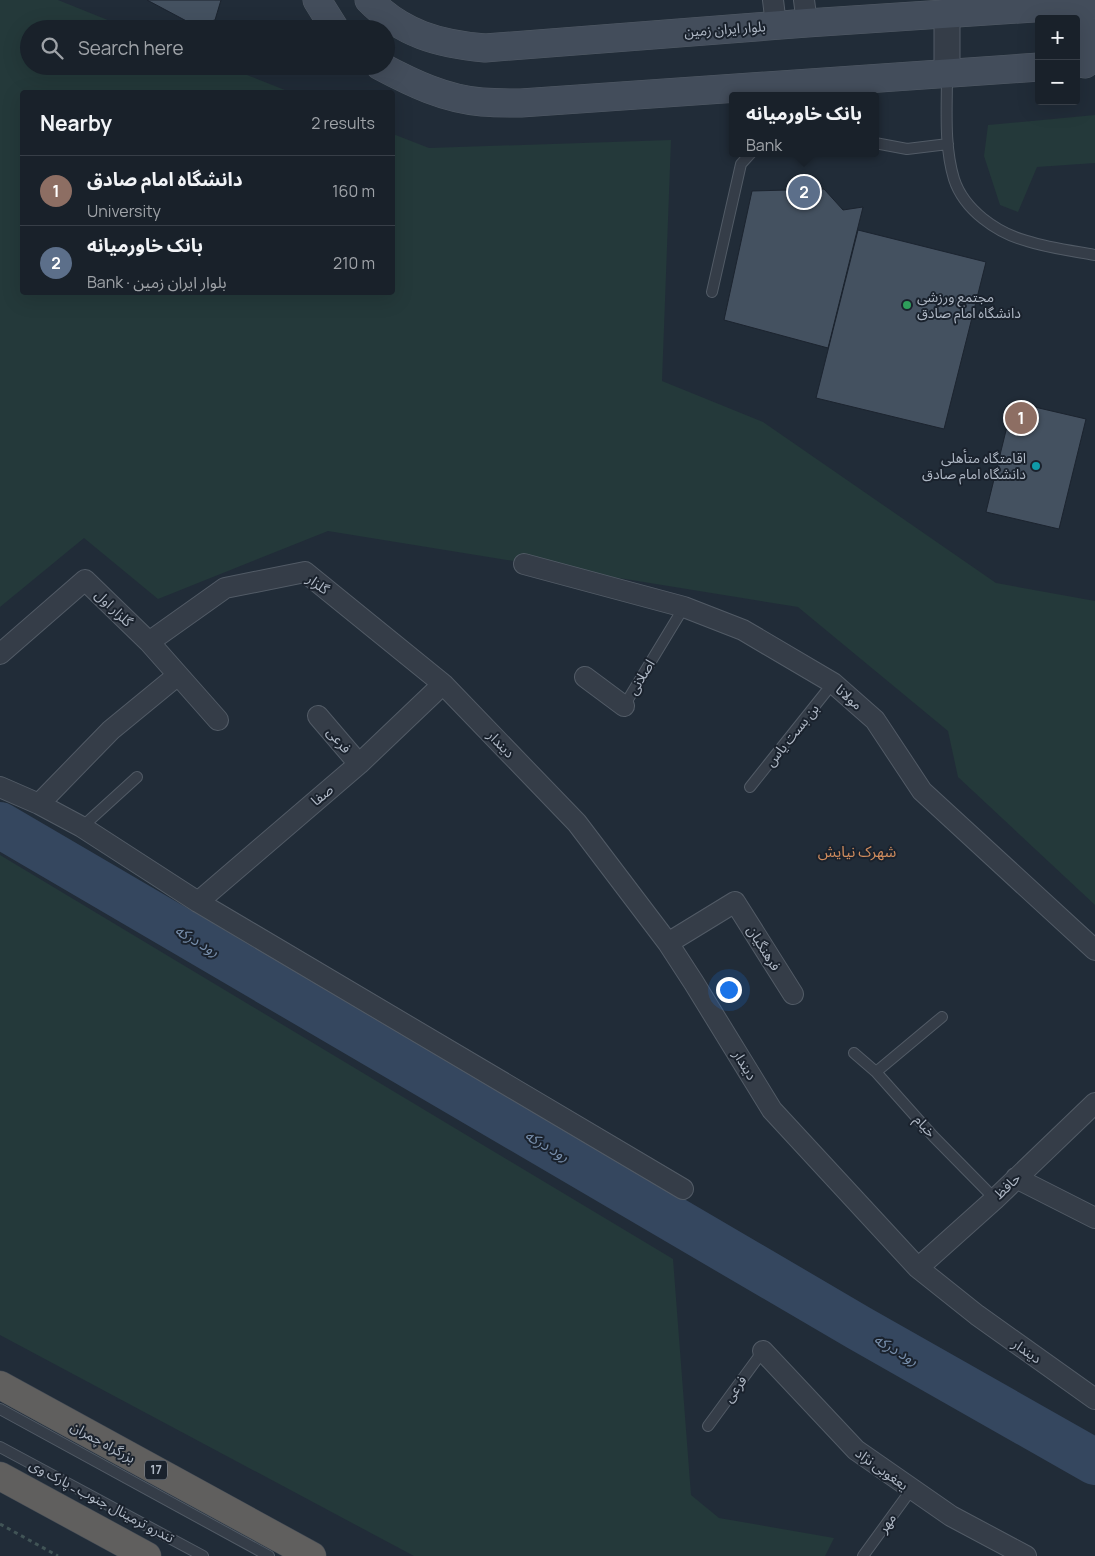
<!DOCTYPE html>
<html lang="en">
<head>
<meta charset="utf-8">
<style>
	body { margin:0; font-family:Manrope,"Noto Sans Arabic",sans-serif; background:#222932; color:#f1f3f6 }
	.controls { position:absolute; right:15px; top:15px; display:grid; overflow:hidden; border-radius:5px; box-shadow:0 5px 20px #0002 }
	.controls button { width:45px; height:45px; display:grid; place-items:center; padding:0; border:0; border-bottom:1px solid #373e47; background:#19212a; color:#f1f3f6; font:25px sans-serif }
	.you { position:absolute; left:728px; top:989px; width:18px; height:18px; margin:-12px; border:4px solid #fff; border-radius:50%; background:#1a73e8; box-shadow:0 0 0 8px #1a73e833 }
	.badge { display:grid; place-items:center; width:32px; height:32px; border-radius:50%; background:#84b3f5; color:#fff; font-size:16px; font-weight:700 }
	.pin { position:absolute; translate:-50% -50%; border:2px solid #fff; box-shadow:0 1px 5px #0006 }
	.popup { position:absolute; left:729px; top:92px; width:150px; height:65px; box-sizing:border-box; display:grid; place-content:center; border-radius:5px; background:#19212a; filter:drop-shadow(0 1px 4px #0005); font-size:16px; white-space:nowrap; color:#9fa3a8 }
	.popup b { font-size:19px; color:#f1f3f6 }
	.popup::after { content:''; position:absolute; left:50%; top:100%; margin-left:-10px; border:10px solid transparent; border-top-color:#19212a }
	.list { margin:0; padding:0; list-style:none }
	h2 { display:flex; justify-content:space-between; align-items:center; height:65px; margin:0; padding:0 20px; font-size:21px }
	h2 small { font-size:16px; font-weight:400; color:#9fa3a8 }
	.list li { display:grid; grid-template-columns:32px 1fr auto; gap:15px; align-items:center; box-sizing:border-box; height:70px; padding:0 20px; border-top:1px solid #373e47 }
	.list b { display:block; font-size:19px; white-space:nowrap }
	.list p { margin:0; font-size:16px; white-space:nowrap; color:#9fa3a8 }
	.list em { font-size:16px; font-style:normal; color:#9fa3a8 }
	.icon { flex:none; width:28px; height:28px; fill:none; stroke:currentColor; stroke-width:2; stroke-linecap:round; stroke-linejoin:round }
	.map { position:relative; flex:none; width:1095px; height:1556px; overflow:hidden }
	.search { position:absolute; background:#19212a; box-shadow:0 5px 20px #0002; left:20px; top:20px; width:375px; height:55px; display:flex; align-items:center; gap:12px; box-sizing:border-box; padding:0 18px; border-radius:28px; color:#9fa3a8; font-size:19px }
	.panel { position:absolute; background:#19212a; box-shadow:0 5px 20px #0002; left:20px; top:90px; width:375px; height:205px; border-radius:5px }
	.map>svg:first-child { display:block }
</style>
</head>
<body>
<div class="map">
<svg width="1095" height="1556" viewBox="0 0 1095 1556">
	<rect width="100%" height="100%" fill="#212c38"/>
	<path fill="#24393a" d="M 0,0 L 58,0 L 130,29 L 29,29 L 29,66 L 224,66 L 290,92 L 22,92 L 22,292 L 392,292 L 393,134 L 429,148 L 671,140 L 662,381 L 763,422 L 996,583 L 1095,601 L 1095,905 L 958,777 L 948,731 L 798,607 L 328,531 L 158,599 L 84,538 L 0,607 Z
		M 1095,115 L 1095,163 L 1037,167 L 1018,212 L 1000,205 L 984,156 L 988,125 Z
		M 0,855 L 673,1259 L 691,1495 L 719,1518 L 834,1538 L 825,1556 L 414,1556 L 0,1335 Z"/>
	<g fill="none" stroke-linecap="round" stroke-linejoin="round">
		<path stroke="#35475f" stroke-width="46" d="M 0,825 L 859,1328 L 1095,1462"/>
	</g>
	<path fill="#445160" stroke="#1c242f" d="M 147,0 L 221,0 L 215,20 L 194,25 Z
		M 824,189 L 843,210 L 863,207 L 828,348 L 724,320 L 752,191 Z
		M 858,230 L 986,262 L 944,429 L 816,398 Z
		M 1013,402 L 1086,419 L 1059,529 L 986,512 Z"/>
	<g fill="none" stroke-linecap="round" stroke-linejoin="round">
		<defs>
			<path id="service" d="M 947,75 C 947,109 944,146 954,179 C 964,210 997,233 1027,241 C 1049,248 1073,251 1095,255
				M 875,143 L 907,149 L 948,144
				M 712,292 L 741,164 L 751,153
				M 624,706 L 684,607
				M 750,787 L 833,683
				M 82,827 L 137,777
				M 854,1053 L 876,1072 L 933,1136 L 995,1199
				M 876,1072 L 942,1017
				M 0,1409 L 269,1556
				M 708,1426 L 763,1351
				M 0,1447 L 203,1556
				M 863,1556 L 911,1490"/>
			<path id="minor" d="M 773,0 L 776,25
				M 804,0 L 807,23
				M 524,564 L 684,607 L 743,630 L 833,683 L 875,720 L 922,791 L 1095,950
				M 149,642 L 225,588 L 305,572 L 443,684 L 577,823 L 668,943 L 694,983 L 772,1110 L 918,1268 L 977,1315 L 1095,1399
				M 0,654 L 85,580 L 149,642 L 218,720
				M 585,677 L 624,706
				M 318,716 L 359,764
				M 0,787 L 39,804 L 82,827 L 198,902 L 683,1189
				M 39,804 L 111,730 L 178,675
				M 198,902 L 359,764 L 443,684
				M 668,943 L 735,902 L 793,994
				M 1016,1178 L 1095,1218
				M 918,1268 L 995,1199 L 1095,1103
				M 763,1351 L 856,1450 L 951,1516 L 1026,1556"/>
			<path id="tertiary" d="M 947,74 L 947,13 L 964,3"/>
			<path id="secondary" d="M 317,0 L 335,29
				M 369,0 C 402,34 439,44 485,48 L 807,23 L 1095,4
				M 1081,4 L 1085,64
				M 380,66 C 412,83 445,99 482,102 C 495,103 508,103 521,103 L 1039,67"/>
			<path id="trunk" d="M 0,1385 L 312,1556
				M 0,1476 L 147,1556"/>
		</defs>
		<use href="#service" stroke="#525b66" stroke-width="12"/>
		<use href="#minor" stroke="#525b66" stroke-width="22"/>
		<use href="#tertiary" stroke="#525b66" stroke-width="27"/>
		<use href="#secondary" stroke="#525b66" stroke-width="29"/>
		<use href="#trunk" stroke="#3f4853" stroke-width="29"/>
		<path stroke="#415456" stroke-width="3" stroke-dasharray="4 4" stroke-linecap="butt" d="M 0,1524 L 58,1556"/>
		<use href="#service" stroke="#353d48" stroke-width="10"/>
		<use href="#minor" stroke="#353d48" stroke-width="20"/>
		<use href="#tertiary" stroke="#353d48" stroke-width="25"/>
		<use href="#secondary" stroke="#434d5b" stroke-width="28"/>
		<use href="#trunk" stroke="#605f5e" stroke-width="28"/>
	</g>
	<circle fill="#2e9e5b" stroke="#1a222d" stroke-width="2" cx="907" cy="305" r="5"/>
	<circle fill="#0f9aa8" stroke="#1a222d" stroke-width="2" cx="1036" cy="466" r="5"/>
	<g text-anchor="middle" stroke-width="4" stroke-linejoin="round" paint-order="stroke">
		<rect fill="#1a222d" stroke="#828b97" stroke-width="1" x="145" y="1460.5" width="22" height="19" rx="4"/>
		<g font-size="12" font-weight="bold" fill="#afb8c5">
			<text x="156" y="1474">17</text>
		</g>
		<g font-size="14" fill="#afb8c5" stroke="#1a222d">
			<text transform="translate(725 29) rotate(-4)" y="5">بلوار ایران زمین</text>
			<text transform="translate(318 584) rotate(36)" y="5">گلزار</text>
			<text transform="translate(114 608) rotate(44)" y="5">گلزار اول</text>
			<text transform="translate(641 677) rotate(-59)" y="5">اصلانی</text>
			<text transform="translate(849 697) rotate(41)" y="5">مولانا</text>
			<text transform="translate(792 735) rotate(-51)" y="5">بن بست یاس</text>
			<text transform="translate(339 740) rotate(50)" y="5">فرعی</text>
			<text transform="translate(501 744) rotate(46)" y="5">دیندار</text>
			<text transform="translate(322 795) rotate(-41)" y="5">صفا</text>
			<text transform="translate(764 948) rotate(58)" y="5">فرهنگیان</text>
			<text transform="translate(745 1065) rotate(59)" y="5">دیندار</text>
			<text transform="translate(925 1126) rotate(48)" y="5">خیام</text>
			<text transform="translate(1007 1186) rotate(-44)" y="5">حافظ</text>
			<text transform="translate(1027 1351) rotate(35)" y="5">دیندار</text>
			<text transform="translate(735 1389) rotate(-54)" y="5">فرعی</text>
			<text transform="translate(103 1442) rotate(29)" y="5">بزرگراه چمران</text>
			<text transform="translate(882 1469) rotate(36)" y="5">یعغوبی نژاد</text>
			<text transform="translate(102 1501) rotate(28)" y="5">تندرو ترمینال جنوب ـ پارک وی</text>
			<text transform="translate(887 1523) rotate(-54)" y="5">مهر</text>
		</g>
		<g font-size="14" fill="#afb8c5" stroke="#1a222d" text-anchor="start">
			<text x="917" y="302">مجتمع ورزشی<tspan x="917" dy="16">دانشگاه امام صادق</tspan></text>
			<text x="1026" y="463" text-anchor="end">اقامتگاه متأهلی<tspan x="1026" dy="16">دانشگاه امام صادق</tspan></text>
		</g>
		<g font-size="15" fill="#d18d5e" stroke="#1a222d">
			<text x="857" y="857">شهرک نیایش</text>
		</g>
		<g font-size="15" font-style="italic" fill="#788fac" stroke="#1a222d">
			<text transform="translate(197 941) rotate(30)" y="5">رود درکه</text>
			<text transform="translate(547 1146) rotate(30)" y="5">رود درکه</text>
			<text transform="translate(896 1350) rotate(30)" y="5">رود درکه</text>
		</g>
	</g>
</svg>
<div class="controls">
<button>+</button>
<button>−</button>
</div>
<div class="you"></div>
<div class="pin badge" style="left:1021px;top:418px;background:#8d6e63">1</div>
<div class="pin badge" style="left:804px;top:192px;background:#5c6f8a">2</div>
<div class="popup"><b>بانک خاورمیانه</b>Bank</div>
<div class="search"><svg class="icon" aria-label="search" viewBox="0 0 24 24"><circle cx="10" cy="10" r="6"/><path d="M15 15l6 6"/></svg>Search here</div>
<section class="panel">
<h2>Nearby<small>2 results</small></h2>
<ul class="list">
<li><span class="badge" style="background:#8d6e63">1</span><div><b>دانشگاه امام صادق</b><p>University</p></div><em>160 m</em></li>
<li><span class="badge" style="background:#5c6f8a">2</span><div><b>بانک خاورمیانه</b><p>Bank · بلوار ایران زمین</p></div><em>210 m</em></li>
</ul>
</section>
</div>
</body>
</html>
